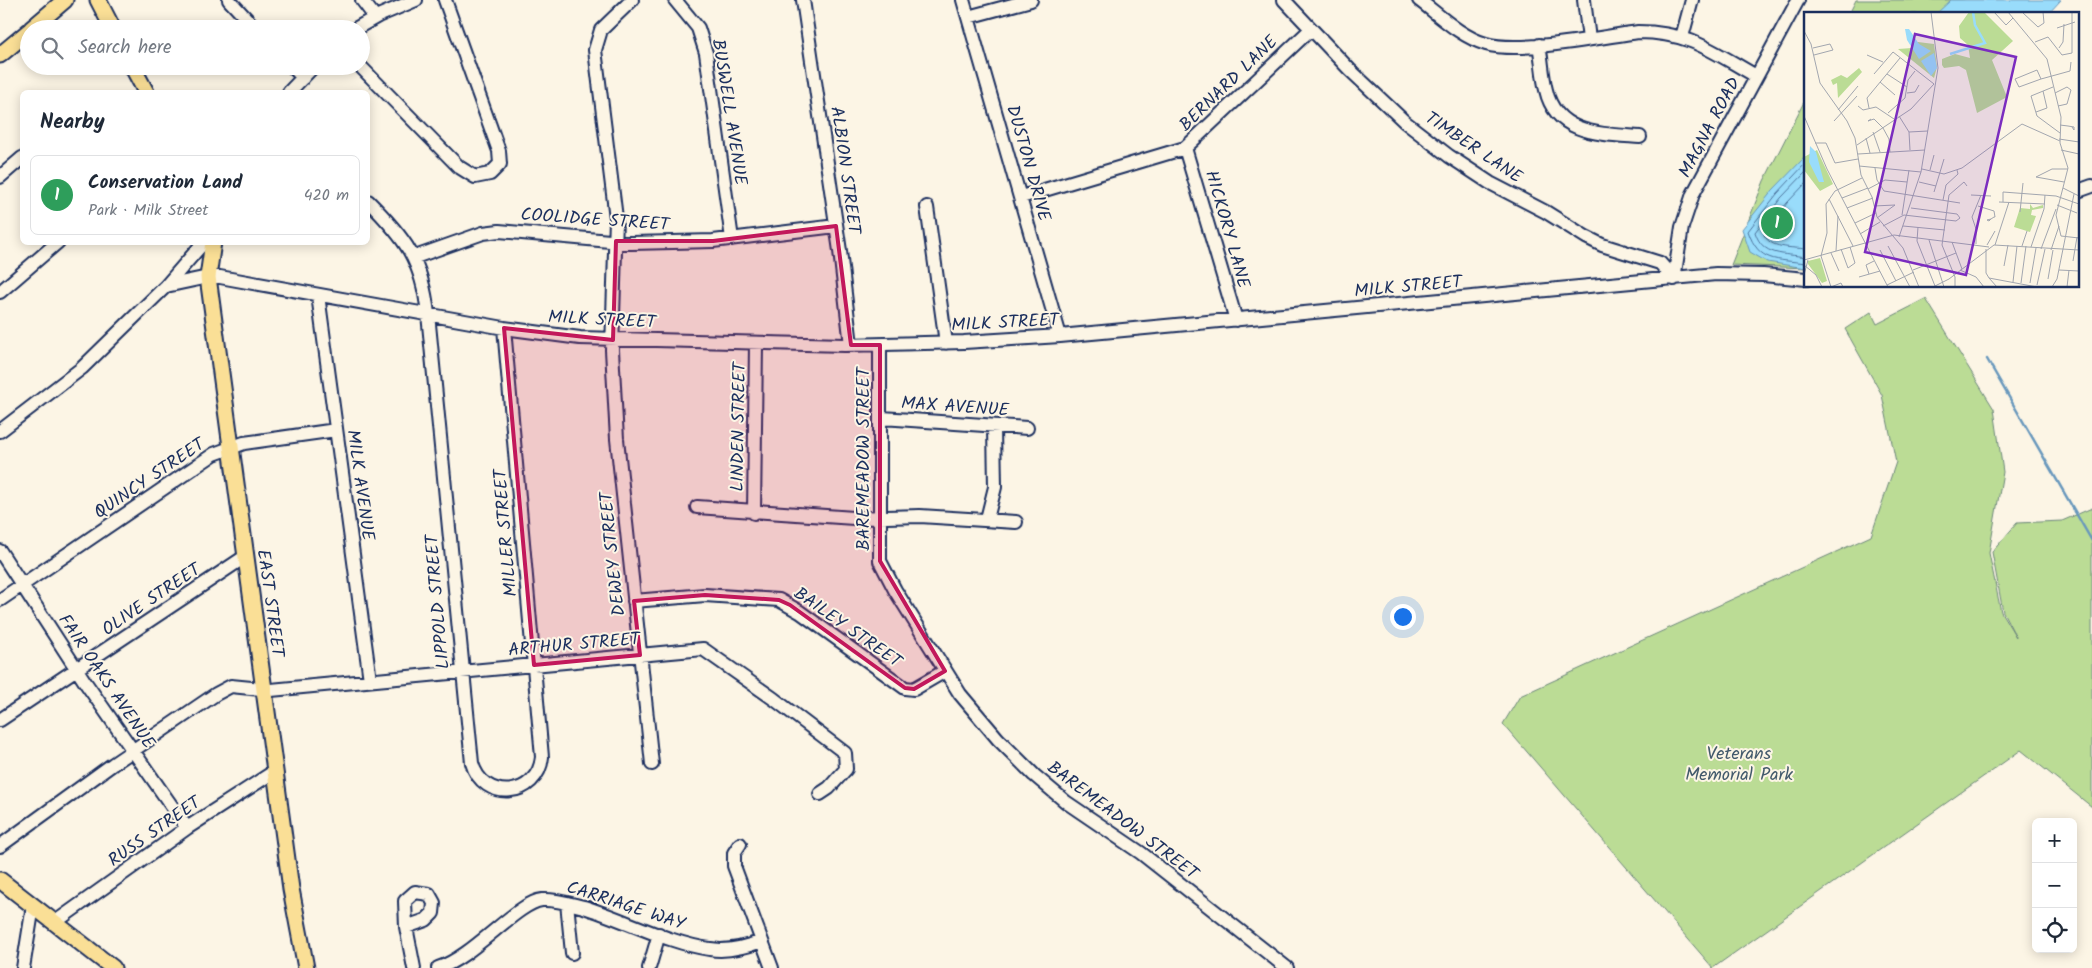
<!DOCTYPE html>
<html lang="en">
<head>
<meta charset="utf-8">
<style>
	body { margin:0; font-family:Kalam,sans-serif; background:#f6f6f7; color:#1f2937 }
	.controls { position:absolute; right:15px; bottom:15px; display:grid; overflow:hidden; border-radius:8px; box-shadow:0 2px 12px #0003 }
	.controls button { width:45px; height:45px; display:grid; place-items:center; padding:0; border:0; border-bottom:1px solid #e0e1e3; background:#fff; color:#1f2937; font:25px sans-serif }
	.you { position:absolute; left:1402px; top:616px; width:18px; height:18px; margin:-12px; border:4px solid #fff; border-radius:50%; background:#1a73e8; box-shadow:0 0 0 8px #1a73e833 }
	.badge { display:grid; place-items:center; width:32px; height:32px; border-radius:50%; background:#1f6fb2; color:#fff; font-size:16px; font-weight:700 }
	.pin { position:absolute; translate:-50% -50%; border:2px solid #fff; box-shadow:0 1px 5px #0006 }
	.list { margin:0; padding:0; list-style:none }
	h2 { display:flex; justify-content:space-between; align-items:center; height:65px; margin:0; padding:0 20px; font-size:21px }
	h2 small { font-size:16px; font-weight:400; color:#747a83 }
	.list li { display:grid; grid-template-columns:32px 1fr auto; gap:15px; align-items:center; box-sizing:border-box; height:80px; margin:0 10px 10px; padding:0 10px; border:1px solid #e0e1e3; border-radius:8px }
	.list b { display:block; font-size:19px; white-space:nowrap }
	.list p { margin:0; font-size:16px; white-space:nowrap; color:#747a83 }
	.list em { font-size:16px; font-style:normal; color:#747a83 }
	.icon { flex:none; width:28px; height:28px; fill:none; stroke:currentColor; stroke-width:2; stroke-linecap:round; stroke-linejoin:round }
	.map { position:relative; flex:none; width:2092px; height:968px; overflow:hidden }
	.search { position:absolute; background:#fff; box-shadow:0 2px 12px #0003; left:20px; top:20px; width:350px; height:55px; display:flex; align-items:center; gap:12px; box-sizing:border-box; padding:0 18px; border-radius:28px; color:#747a83; font-size:19px }
	.panel { position:absolute; background:#fff; box-shadow:0 2px 12px #0003; left:20px; top:90px; width:350px; height:155px; border-radius:8px }
	.map>svg:first-child { display:block }
</style>
</head>
<body>
<div class="map">
<svg width="2092" height="968" viewBox="0 0 2092 968">
	<rect width="100%" height="100%" fill="#fcf5e5"/>
	<filter id="ink" filterUnits="userSpaceOnUse"><feTurbulence type="fractalNoise" baseFrequency=".02" numOctaves="2"/><feDisplacementMap in="SourceGraphic" scale="10" xChannelSelector="R" yChannelSelector="G"/><feConvolveMatrix kernelMatrix="1 2 1 2 8 2 1 2 1" color-interpolation-filters="sRGB"/></filter>
	<g filter="url(#ink)">
		<path fill="#bbdc95" stroke="#6b867a" d="M 1856,0 L 1963,0 L 2013,14 L 1849,14 Z
			M 1806,98 L 1806,268 L 1731,265 L 1764,181 Z
			M 1926,299 L 1994,409 L 2003,472 L 1989,553 L 2001,612 L 2016,637 L 2003,612 L 1992,552 L 2017,523 L 2062,521 L 2092,508 L 2092,807 L 2021,750 L 1713,968 L 1503,724 L 1520,696 L 1871,536 L 1896,462 L 1882,395 L 1845,329 L 1871,312 L 1877,324 Z"/>
		<path fill="#99dcfb" stroke="#6797bc" d="M 1951,0 L 2061,0 L 2048,14 L 1936,14 Z
			M 1806,156 L 1806,268 L 1767,262 L 1750,252 L 1742,229 L 1773,190 Z"/>
		<g fill="none" stroke-linecap="round" stroke-linejoin="round">
			<path stroke="#4d749d" stroke-width="1" d="M 1806,163 L 1777,194 L 1748,231 C 1759,263 1776,259 1806,263
				M 1806,172 L 1781,198 L 1755,232 C 1763,257 1783,253 1806,257
				M 1806,183 L 1787,203 L 1764,234 C 1769,249 1792,247 1806,249"/>
			<path stroke="#6797bc" stroke-width="2.5" d="M 1987,359 L 2092,541"/>
			<defs>
				<path id="minor" d="M 229,0 L 256,29
					M 362,0 L 375,17
					M 632,0 L 601,30 L 595,50 L 616,218 L 612,350 L 617,439 L 652,764
					M 675,0 L 698,28 L 706,53 L 732,239
					M 803,0 L 840,251 L 851,345
					M 963,0 L 1060,336
					M 1284,0 L 1350,70 L 1405,122 L 1449,156 L 1490,183 L 1546,212 L 1586,237 L 1602,245 L 1660,263 L 1674,279
					M 1419,0 C 1439,15 1461,37 1486,44 C 1520,54 1601,37 1638,32 C 1690,32 1713,52 1756,76
					M 1584,0 L 1589,39
					M 968,17 L 1031,0
					M 355,29 L 378,16 L 416,0
					M 1682,37 L 1692,0
					M 1539,45 C 1542,59 1542,75 1546,90 C 1556,135 1602,134 1640,137
					M 292,66 L 303,78
					M 360,66 L 459,167 L 475,177 L 490,174 L 500,164 L 499,151 L 445,0
					M 289,92 L 314,66
					M 1185,148 L 1236,320
					M 0,177 L 22,158
					M 2078,191 L 2092,186
					M 1021,197 L 1185,148 L 1311,29
					M 368,201 C 405,238 422,260 428,314 L 472,763 C 483,803 538,798 542,757 L 504,328
					M 927,207 L 946,343
					M 415,257 L 483,233 L 499,231 L 632,243 L 713,241 L 836,226
					M 1674,279 L 1682,227 L 1693,194 L 1798,0
					M 166,286 L 208,277 L 220,277 L 504,328 L 580,338 L 845,345 L 964,342 L 1060,336 L 1716,274 L 1763,275 L 1806,279
					M 0,292 L 58,242
					M 318,295 L 370,680
					M 880,345 L 880,561 L 895,590 L 960,694 L 998,739 L 1034,775 L 1066,802 L 1141,853 L 1287,968
					M 882,418 L 1027,428
					M 0,431 L 82,368 L 166,286 L 204,242
					M 697,507 L 854,518 L 920,516 L 1016,522
					M 754,513 L 756,343
					M 987,519 L 995,487 L 994,427
					M 0,551 L 85,682 L 187,828
					M 0,600 L 214,454 L 244,443 L 336,430
					M 634,601 L 705,595 L 779,600 L 800,612 L 905,688 L 914,689 L 945,671
					M 0,720 L 246,556
					M 740,844 L 734,853 L 734,866 L 772,968
					M 0,846 L 113,764 L 216,694 L 231,686 L 271,690 L 703,649 L 774,699 L 845,753 L 846,769 L 829,788 L 820,794
					M 567,903 L 572,953
					M 54,923 L 187,828 L 275,771
					M 406,927 L 426,920 L 433,913 L 434,903 L 429,894 L 415,892 L 405,901 L 406,927 L 414,968
					M 23,968 L 33,906
					M 438,968 C 472,958 518,902 542,900 C 556,899 571,904 584,907 C 623,919 671,944 710,949 C 727,952 746,947 762,941
					M 649,968 L 659,934"/>
				<path id="major" d="M 98,0 L 113,29
					M 31,29 L 65,0
					M 0,55 L 29,31
					M 132,66 L 146,92
					M 213,242 L 208,277 L 291,889 L 306,968
					M 0,880 L 113,968"/>
			</defs>
			<use href="#minor" stroke="#1b2f5e" stroke-width="16"/>
			<use href="#major" stroke="#1b2f5e" stroke-width="19"/>
			<use href="#minor" stroke="#fcf5e5" stroke-width="12"/>
			<use href="#major" stroke="#fadf96" stroke-width="15"/>
		</g>
	</g>
	<path fill="#c2185b" fill-opacity="0.2" stroke="#c2185b" stroke-width="4" stroke-linejoin="round" d="M 836,226 L 851,345 L 880,345 L 880,561 L 945,671 L 914,689 L 905,688 L 790,605 L 779,600 L 705,595 L 634,601 L 640,655 L 534,665 L 504,328 L 613,340 L 616,241 L 713,241 Z"/>
	<g text-anchor="middle" stroke-width="4" stroke-linejoin="round" paint-order="stroke">
		<g font-size="18" fill="#1b2f5e" stroke="#fcf5e5">
			<text transform="translate(1228 83) rotate(-44)" y="6">BERNARD LANE</text>
			<text transform="translate(730 112) rotate(81)" y="6">BUSWELL AVENUE</text>
			<text transform="translate(1709 127) rotate(-62)" y="6">MAGNA ROAD</text>
			<text transform="translate(1474 147) rotate(34)" y="6">TIMBER LANE</text>
			<text transform="translate(1029 163) rotate(74)" y="6">DUSTON DRIVE</text>
			<text transform="translate(846 170) rotate(82)" y="6">ALBION STREET</text>
			<text transform="translate(595 219) rotate(4)" y="6">COOLIDGE STREET</text>
			<text transform="translate(1228 229) rotate(74)" y="6">HICKORY LANE</text>
			<text transform="translate(1408 286) rotate(-5)" y="6">MILK STREET</text>
			<text transform="translate(602 319) rotate(3)" y="6">MILK STREET</text>
			<text transform="translate(1005 322) rotate(-3)" y="6">MILK STREET</text>
			<text transform="translate(955 406) rotate(4)" y="6">MAX AVENUE</text>
			<text transform="translate(738 427) rotate(-89)" y="6">LINDEN STREET</text>
			<text transform="translate(863 459) rotate(-90)" y="6">BAREMEADOW STREET</text>
			<text transform="translate(149 478) rotate(-34)" y="6">QUINCY STREET</text>
			<text transform="translate(361 485) rotate(82)" y="6">MILK AVENUE</text>
			<text transform="translate(505 533) rotate(-95)" y="6">MILLER STREET</text>
			<text transform="translate(612 554) rotate(-96)" y="6">DEWEY STREET</text>
			<text transform="translate(151 599) rotate(-34)" y="6">OLIVE STREET</text>
			<text transform="translate(437 602) rotate(-95)" y="6">LIPPOLD STREET</text>
			<text transform="translate(271 603) rotate(82)" y="6">EAST STREET</text>
			<text transform="translate(848 627) rotate(35)" y="6">BAILEY STREET</text>
			<text transform="translate(574 644) rotate(-5)" y="6">ARTHUR STREET</text>
			<text transform="translate(107 681) rotate(56)" y="6">FAIR OAKS AVENUE</text>
			<text transform="translate(1123 820) rotate(37)" y="6">BAREMEADOW STREET</text>
			<text transform="translate(154 831) rotate(-35)" y="6">RUSS STREET</text>
			<text transform="translate(626 905) rotate(18)" y="6">CARRIAGE WAY</text>
		</g>
		<g font-size="18" fill="#435a6c" stroke="#fcf5e5">
			<text x="1739" y="759">Veterans<tspan x="1739" dy="21">Memorial Park</tspan></text>
		</g>
	</g>
	<g transform="translate(1804 12)">
		<rect width="275" height="275" fill="#fcf5e5"/>
		<path d="M 165,0 L 180,0 L 209,29 L 188,48 L 203,85 L 173,101 L 162,58 L 155,54 L 140,56 L 138,53 L 138,47 L 151,42 L 166,46 L 164,33 L 156,26 L 155,14 ZM 114,30 L 130,32 L 133,55 L 130,66 L 94,37 L 108,36 ZM 55,56 L 58,60 L 34,86 L 33,71 L 29,73 L 27,68 L 37,63 L 43,66 ZM 13,138 L 29,172 L 16,179 L 0,158 L 0,145 ZM 226,192 L 229,196 L 239,193 L 239,196 L 228,198 L 227,203 L 232,204 L 226,220 L 210,215 L 216,196 L 226,197 ZM 16,246 L 23,269 L 18,271 L 4,252 L 4,249 Z" fill="#bbdc95"/>
		<path d="M 101,17 L 105,17 L 115,32 L 127,39 L 115,47 L 103,28 ZM 130,41 L 133,56 L 127,64 L 117,49 ZM 6,134 L 12,140 L 20,170 L 15,170 L 5,150 Z" fill="#99dcfb"/>
		<path fill="none" stroke="#99dcfb" stroke-width="2.5" d="M 146,42 L 181,31 L 171,13 L 169,0"/>
		<path fill="none" stroke="#a2a6af" stroke-width="1" d="M 190,0 L 202,13 L 209,6M 204,0 L 243,47 L 257,105 L 256,131 L 264,156 L 252,203 L 257,224 L 275,226M 218,0 L 234,15 L 240,11 L 239,0M 253,16 L 271,10M 0,19 L 7,32 L 16,71 L 43,109 L 51,126 L 57,163 L 68,185 L 73,205 L 99,236 L 115,275M 231,30 L 244,25 L 258,43 L 268,41 L 268,0M 9,36 L 26,32 L 29,38 L 10,43M 255,36 L 259,30 L 260,12M 63,43 L 79,50M 83,62 L 103,75M 237,67 L 215,75 L 211,67 L 233,58 L 237,67 L 266,59 L 267,50M 76,70 L 91,83M 249,75 L 227,84 L 233,104 L 256,121M 103,81 L 111,80 L 115,73M 251,81 L 263,75 L 267,78 L 263,92 L 254,94M 54,94 L 59,98 L 72,95 L 90,107M 65,96 L 63,86 L 96,46M 34,98 L 54,74M 232,100 L 243,96 L 239,79M 84,101 L 101,86 L 104,68 L 111,59M 0,104 L 23,157 L 84,275M 95,104 L 105,120 L 106,138M 67,107 L 64,109 L 70,107 L 79,116 L 85,127 L 86,140M 30,109 L 53,84M 256,113 L 264,114 L 270,115 L 270,118 L 268,115M 69,120 L 76,140M 105,120 L 124,119M 62,126 L 66,141M 255,127 L 275,130M 11,131 L 22,131 L 31,151 L 54,147M 53,133 L 107,97 L 130,72 L 89,40 L 70,62M 257,138 L 275,142M 54,142 L 121,138M 55,154 L 117,160M 71,156 L 73,168 L 80,179 L 156,191M 118,157 L 140,162 L 158,156 L 218,112 L 256,129M 126,158 L 130,143M 115,170 L 132,174M 260,170 L 232,165 L 248,157 L 264,157M 259,176 L 275,184M 64,177 L 81,168 L 103,170M 130,180 L 140,147M 167,183 L 187,184M 38,186 L 64,176M 25,187 L 49,234M 139,188 L 142,173 L 154,162 L 153,158M 195,190 L 241,192M 199,190 L 199,180 L 252,184 L 275,192M 253,193 L 273,201M 70,194 L 91,193 L 73,206M 174,194 L 190,199 L 191,205 L 190,205 L 187,207 L 185,209 L 183,208 L 187,207M 43,196 L 69,186M 216,200 L 219,171M 98,203 L 105,158M 51,211 L 72,201M 79,214 L 100,203 L 152,209 L 156,206 L 153,202 L 107,196M 99,214 L 141,218M 114,215 L 113,229 L 131,274M 56,222 L 76,210M 95,225 L 117,160 L 134,56 L 127,0M 125,228 L 140,275M 148,230 L 158,257M 172,232 L 172,217 L 168,205 L 177,183M 183,233 L 191,219M 191,233 L 205,190M 84,234 L 106,275M 218,234 L 223,219M 227,235 L 240,197 L 241,183M 37,237 L 44,256 L 51,251 L 46,235M 182,237 L 182,261 L 185,266M 237,237 L 252,197M 76,238 L 92,269M 247,238 L 255,214M 32,239 L 34,204M 27,241 L 35,259M 0,248 L 90,223 L 185,235M 269,249 L 273,225M 0,253 L 12,263 L 18,275M 200,254 L 204,233M 109,258 L 152,241M 156,258 L 172,265 L 180,275M 255,258 L 275,259M 65,262 L 62,253 L 70,249M 0,263 L 4,248M 55,265 L 76,259M 244,267 L 249,238M 209,270 L 213,234M 217,271 L 222,234M 226,271 L 232,236M 83,273 L 110,260M 233,273 L 241,237M 27,275 L 17,244 L 23,221 L 22,192 L 31,179 L 58,166M 27,275 L 37,271 L 39,275M 129,275 L 145,267 L 190,233 L 275,238M 151,275 L 151,265 L 138,233 L 145,183 L 160,170 L 163,174M 193,275 L 185,266 L 233,275M 248,275 L 253,267 L 270,182M 263,275 L 265,258"/>
		<path fill="#7b2cbf" fill-opacity="0.15" stroke="#7b2cbf" stroke-width="2.5" d="M 111,22 L 212,45 L 162,263 L 61,240 Z"/>
		<rect width="275" height="275" fill="none" stroke="#1b2f5e" stroke-width="2.5"/>
	</g>
</svg>
<div class="controls">
<button>+</button>
<button>−</button>
<button><svg class="icon" aria-label="locate" viewBox="0 0 24 24"><circle cx="12" cy="12" r="6"/><path d="M12 2v4M12 18v4M2 12h4M18 12h4"/></svg></button>
</div>
<div class="you"></div>
<div class="pin badge" style="left:1777px;top:223px;background:#2e9e5b">1</div>
<div class="search"><svg class="icon" aria-label="search" viewBox="0 0 24 24"><circle cx="10" cy="10" r="6"/><path d="M15 15l6 6"/></svg>Search here</div>
<section class="panel">
<h2>Nearby<small></small></h2>
<ul class="list">
<li><span class="badge" style="background:#2e9e5b">1</span><div><b>Conservation Land</b><p>Park · Milk Street</p></div><em>420 m</em></li>
</ul>
</section>
</div>
</body>
</html>
